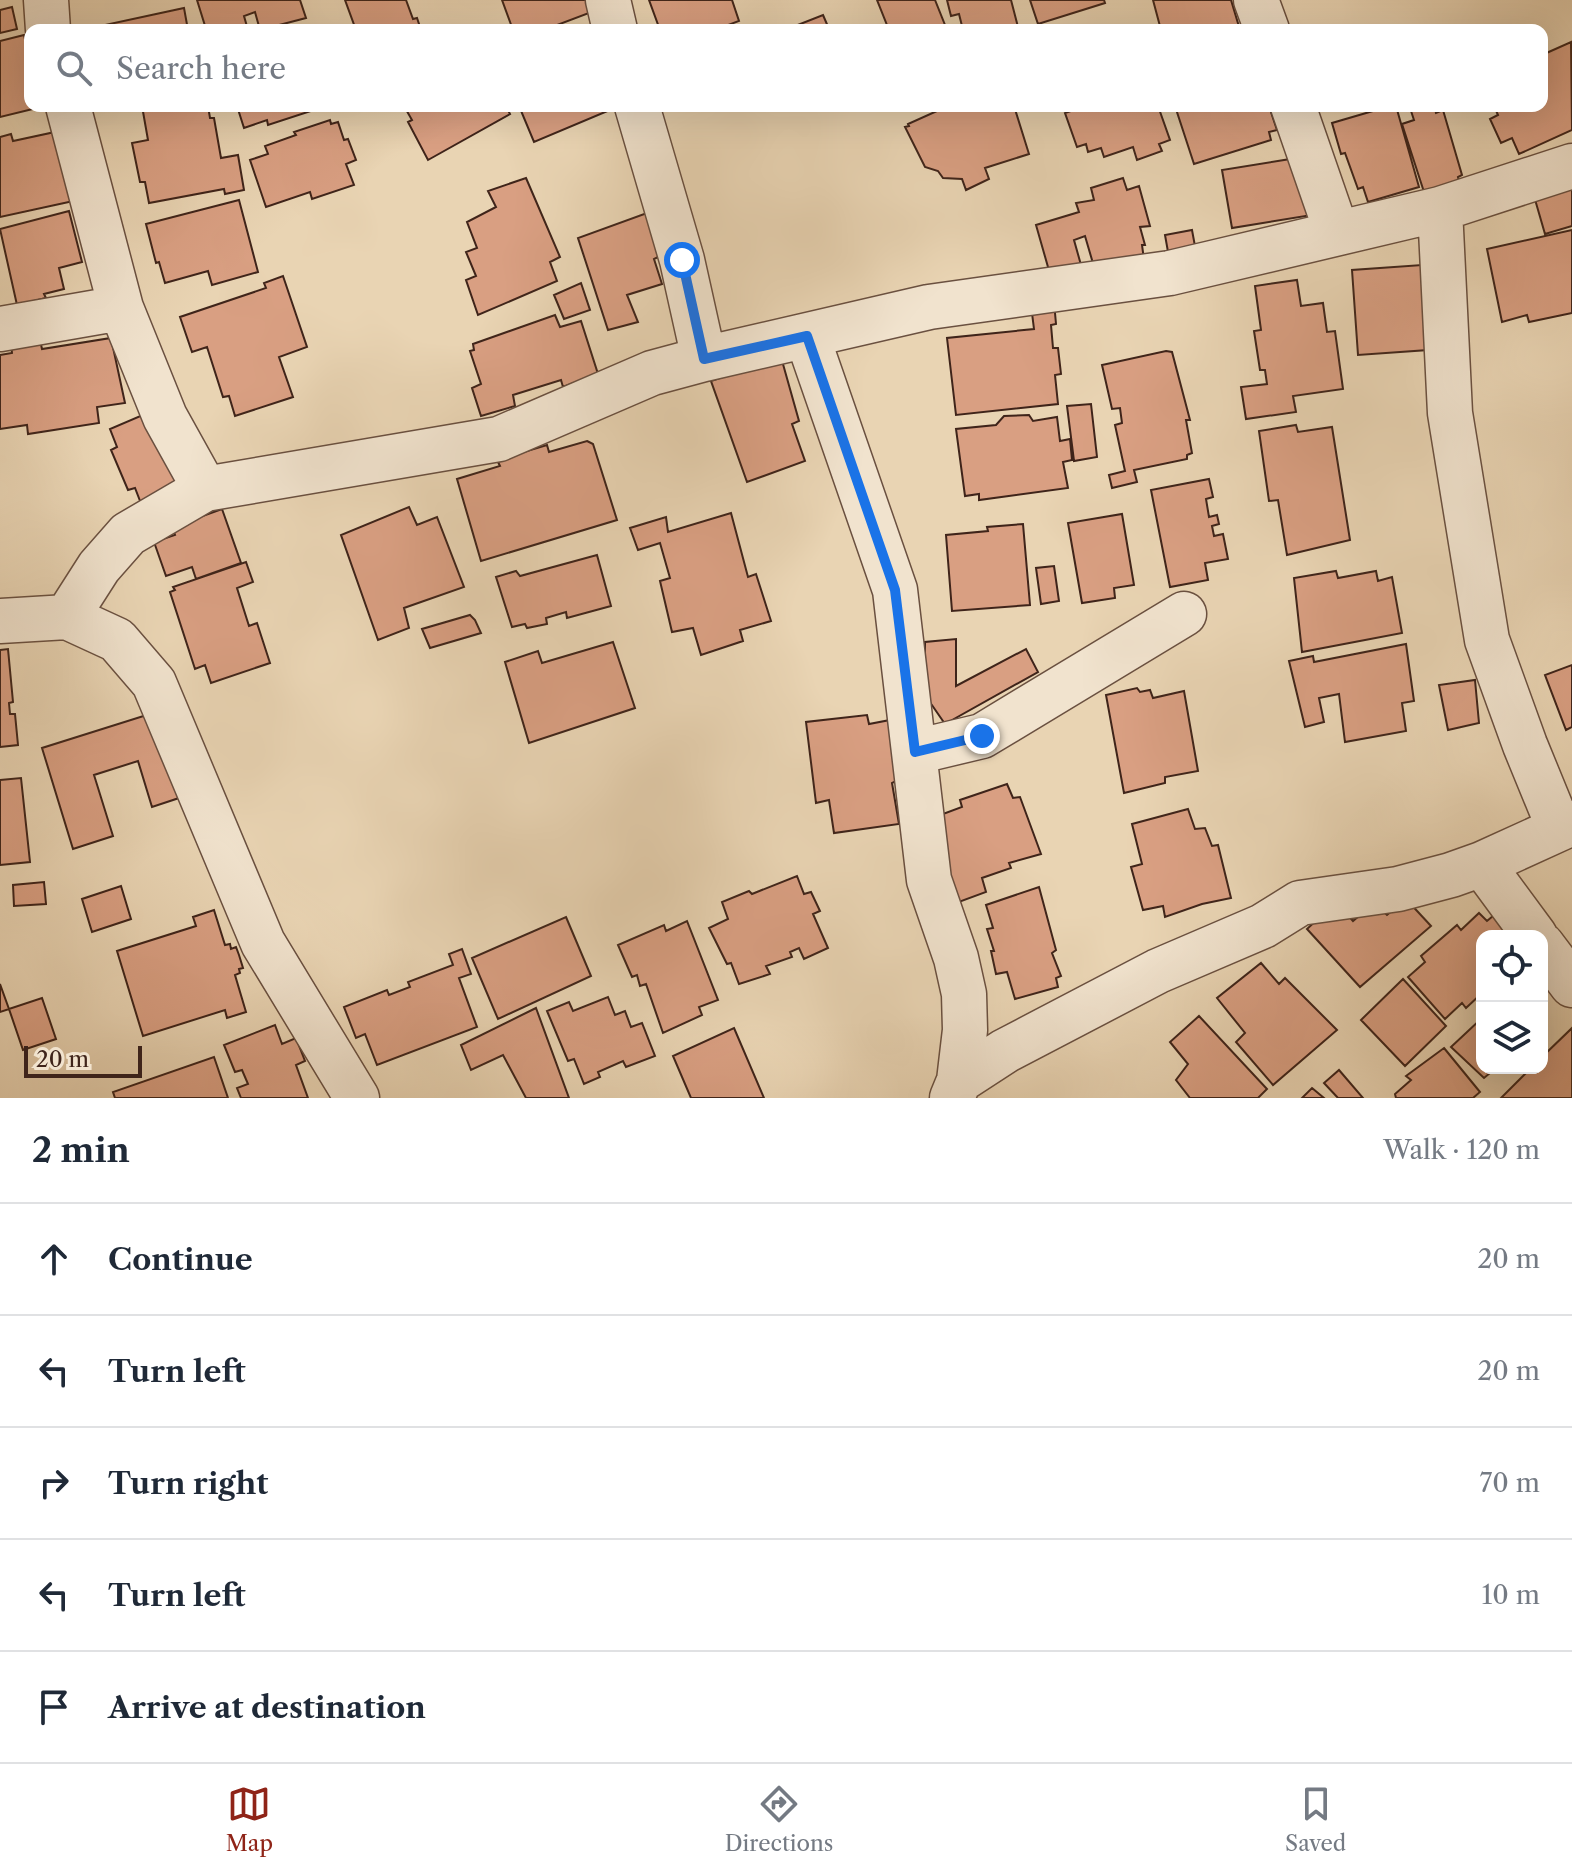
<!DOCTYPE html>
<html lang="en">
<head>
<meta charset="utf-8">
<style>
	body { margin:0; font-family:"Libre Caslon Text",serif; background:#f2f2f3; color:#1f2937 }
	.controls { position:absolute; right:24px; bottom:24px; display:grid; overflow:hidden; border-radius:16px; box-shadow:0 8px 32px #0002 }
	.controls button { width:72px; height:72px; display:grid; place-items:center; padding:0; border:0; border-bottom:2px solid #e0e1e3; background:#fff; color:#1f2937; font:40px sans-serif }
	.scale { position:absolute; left:24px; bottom:20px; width:118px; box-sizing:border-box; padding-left:8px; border:4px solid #3f241a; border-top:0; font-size:22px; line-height:28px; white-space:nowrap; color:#3f241a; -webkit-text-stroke:6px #f1e3ce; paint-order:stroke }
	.stop { position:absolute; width:24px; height:24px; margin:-18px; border:6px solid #1a73e8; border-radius:50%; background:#fff }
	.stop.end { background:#1a73e8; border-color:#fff; box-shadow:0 2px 8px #0008 }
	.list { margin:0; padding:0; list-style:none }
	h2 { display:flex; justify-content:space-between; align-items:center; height:104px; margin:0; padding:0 32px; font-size:34px }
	h2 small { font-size:26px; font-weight:400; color:#747a83 }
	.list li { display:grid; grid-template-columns:52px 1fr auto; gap:24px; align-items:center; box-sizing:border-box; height:112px; padding:0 32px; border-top:2px solid #e0e1e3 }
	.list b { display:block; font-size:30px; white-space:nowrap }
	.list em { font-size:26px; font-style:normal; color:#747a83 }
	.icon { flex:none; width:44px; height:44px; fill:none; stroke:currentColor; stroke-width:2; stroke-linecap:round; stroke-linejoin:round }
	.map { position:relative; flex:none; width:1572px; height:1098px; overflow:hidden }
	.search { position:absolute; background:#fff; box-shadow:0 8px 32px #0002; left:24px; right:24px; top:24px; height:88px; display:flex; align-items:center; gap:20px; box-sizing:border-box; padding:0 28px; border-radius:16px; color:#747a83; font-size:30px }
	.sheet { height:664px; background:#fff }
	nav { display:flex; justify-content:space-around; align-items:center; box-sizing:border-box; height:112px; border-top:2px solid #e0e1e3; background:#fff; font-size:22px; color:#747a83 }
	nav a { display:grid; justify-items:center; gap:4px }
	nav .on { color:#8f2418 }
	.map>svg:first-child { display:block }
</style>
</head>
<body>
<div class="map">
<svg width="1572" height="1098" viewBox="0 0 1572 1098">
	<rect width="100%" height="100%" fill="#e9d4b3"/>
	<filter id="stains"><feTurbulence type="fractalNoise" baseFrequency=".0025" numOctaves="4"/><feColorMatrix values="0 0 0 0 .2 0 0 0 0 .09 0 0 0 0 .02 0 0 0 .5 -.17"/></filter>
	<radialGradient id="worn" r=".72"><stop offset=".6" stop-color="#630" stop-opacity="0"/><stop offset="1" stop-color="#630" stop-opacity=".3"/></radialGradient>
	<path fill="#d99f82" stroke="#3f241a" stroke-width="2" d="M 197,0 L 300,0 L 306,18 L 260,30 L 255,12 L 244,16 L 248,30 L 206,29 Z
		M 345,0 L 406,0 L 413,19 L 417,18 L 421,30 L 356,30 Z
		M 502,0 L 594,0 L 597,10 L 544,30 L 513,30 Z
		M 649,0 L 732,0 L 739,21 L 715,30 L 660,30 Z
		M 877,0 L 935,0 L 947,30 L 889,30 Z
		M 947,0 L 1011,0 L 1018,27 L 1007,30 L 963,30 L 959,14 L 951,16 Z
		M 1030,0 L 1104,0 L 1105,3 L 1038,24 Z
		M 1153,0 L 1231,0 L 1240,30 L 1161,30 Z
		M 12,7 L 17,29 L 0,33 L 0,10 Z
		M 184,8 L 188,30 L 91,30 L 91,28 Z
		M 823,15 L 829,29 L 837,26 L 838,30 L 785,30 Z
		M 24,35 L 30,61 L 30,106 L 41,107 L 0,117 L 0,41 Z
		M 1571,42 L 1572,130 L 1519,154 L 1512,138 L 1501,143 L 1490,119 L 1498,115 L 1494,106 L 1542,106 L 1542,55 Z
		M 142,106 L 208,106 L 210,118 L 214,118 L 221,158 L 238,155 L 244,190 L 225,194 L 224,189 L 149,203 L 145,182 L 140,182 L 132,143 L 148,140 Z
		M 237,106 L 323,106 L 323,107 L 268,125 L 267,120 L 244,128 Z
		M 404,106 L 506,106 L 510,114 L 428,160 L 408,122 L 412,120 Z
		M 519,106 L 608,106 L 610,110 L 534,142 Z
		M 948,106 L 950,109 L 955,106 L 1014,106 L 1029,154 L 985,168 L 989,179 L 966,190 L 962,179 L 943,178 L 938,171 L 925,167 L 905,127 L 909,126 L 908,124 Z
		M 1085,106 L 1158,106 L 1170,140 L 1159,144 L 1162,151 L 1137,160 L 1133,147 L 1104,157 L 1101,148 L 1088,152 L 1086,144 L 1077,147 L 1065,113 Z
		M 1175,106 L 1269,106 L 1277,130 L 1269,132 L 1271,140 L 1194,164 Z
		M 1390,106 L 1396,106 L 1419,187 L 1368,202 L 1363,187 L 1358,189 L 1345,153 L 1341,154 L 1332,123 Z
		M 1426,106 L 1434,106 L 1436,113 L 1443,110 L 1462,175 L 1458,177 L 1459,181 L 1424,192 L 1402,124 L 1414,120 L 1411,111 Z
		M 330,120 L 331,124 L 338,122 L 344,140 L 348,139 L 356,160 L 346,164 L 354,185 L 312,199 L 310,192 L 266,207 L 250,160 L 268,154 L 265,146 L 296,135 L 294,132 Z
		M 55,132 L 78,200 L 0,217 L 0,137 L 11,134 L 13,141 Z
		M 1303,157 L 1312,215 L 1232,228 L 1222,170 Z
		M 526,178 L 560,257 L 550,262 L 557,281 L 478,315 L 466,280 L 476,276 L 466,252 L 477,248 L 467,222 L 496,207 L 488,191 Z
		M 1123,178 L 1127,190 L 1139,186 L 1150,226 L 1140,227 L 1145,245 L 1142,245 L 1145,267 L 1097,277 L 1085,236 L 1074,240 L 1081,265 L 1050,274 L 1036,225 L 1079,212 L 1076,203 L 1094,200 L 1091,188 Z
		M 1572,185 L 1572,226 L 1545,234 L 1534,196 Z
		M 239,200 L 258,272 L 212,285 L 208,271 L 165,283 L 159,262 L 156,263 L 146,224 Z
		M 69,211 L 82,262 L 59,268 L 64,289 L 44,294 L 46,298 L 17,305 L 0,229 Z
		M 647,213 L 664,254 L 654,259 L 662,284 L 627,295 L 638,322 L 608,330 L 578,238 Z
		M 1192,230 L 1197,257 L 1170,263 L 1165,235 Z
		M 1572,230 L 1572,313 L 1529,322 L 1527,315 L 1502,322 L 1487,249 Z
		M 1422,265 L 1428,350 L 1358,355 L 1352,270 Z
		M 283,276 L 307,347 L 279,357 L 293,397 L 235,416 L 229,396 L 223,397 L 207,347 L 192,352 L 180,317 L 266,288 L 264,283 Z
		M 1297,280 L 1301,306 L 1323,303 L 1327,332 L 1335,331 L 1343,389 L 1293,396 L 1296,412 L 1246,419 L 1241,387 L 1267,384 L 1265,370 L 1260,370 L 1254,331 L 1261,330 L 1255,286 Z
		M 581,283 L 590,310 L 564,319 L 554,295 Z
		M 1054,302 L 1056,324 L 1051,325 L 1053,348 L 1058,348 L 1061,374 L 1055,375 L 1058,404 L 956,415 L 947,338 L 1034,329 L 1031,305 Z
		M 555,315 L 560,327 L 581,321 L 598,374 L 563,387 L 561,380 L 513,395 L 515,406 L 481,416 L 472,388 L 481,384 L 470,351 L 474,350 L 473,344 Z
		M 111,338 L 125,403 L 97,407 L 99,423 L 28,434 L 27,425 L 0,429 L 0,355 L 12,353 L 11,344 L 40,340 L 42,349 Z
		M 1166,351 L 1172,352 L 1190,420 L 1186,420 L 1192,453 L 1187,455 L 1187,459 L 1134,470 L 1137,482 L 1112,488 L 1109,475 L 1125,471 L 1115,425 L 1122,423 L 1120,408 L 1112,409 L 1102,365 Z
		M 781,357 L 799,421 L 792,424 L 805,461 L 747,482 L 711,381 Z
		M 1091,404 L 1097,457 L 1074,461 L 1067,406 Z
		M 159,408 L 191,485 L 142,506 L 135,488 L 128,490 L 111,450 L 117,447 L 110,429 Z
		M 1029,415 L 1033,421 L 1057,417 L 1060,441 L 1070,439 L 1072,460 L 1063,462 L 1068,488 L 979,500 L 979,494 L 965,496 L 956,429 L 996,425 L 1004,416 Z
		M 1296,425 L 1298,432 L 1332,427 L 1350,540 L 1287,555 L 1278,500 L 1269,501 L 1259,431 Z
		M 587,441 L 593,444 L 617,520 L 481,561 L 457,479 L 500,466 L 497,460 L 547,445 L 549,452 Z
		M 1209,479 L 1213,497 L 1206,499 L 1209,517 L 1217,515 L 1219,524 L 1212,526 L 1214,536 L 1223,534 L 1228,559 L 1205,563 L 1208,580 L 1170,587 L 1151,490 Z
		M 409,507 L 417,525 L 437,517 L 464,587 L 404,608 L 409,628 L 378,640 L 341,535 Z
		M 222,509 L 241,563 L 196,579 L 192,567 L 166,576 L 154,542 L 175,535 L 172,527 Z
		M 731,513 L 748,577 L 756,574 L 771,621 L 740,630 L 743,641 L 701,655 L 693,628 L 672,632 L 660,581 L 670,578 L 660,543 L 638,550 L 630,528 L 666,517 L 668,532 Z
		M 1122,514 L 1134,585 L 1114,588 L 1115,598 L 1082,603 L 1068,523 Z
		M 1023,524 L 1030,605 L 952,611 L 946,535 L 988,531 L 987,527 Z
		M 597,555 L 611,606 L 567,618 L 566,612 L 546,618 L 547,624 L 527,628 L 525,624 L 512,627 L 496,577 L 516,571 L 520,576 Z
		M 246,562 L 253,582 L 237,588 L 249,626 L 257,623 L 270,663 L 211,683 L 205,665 L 195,669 L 170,592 L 175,590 L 173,587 Z
		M 1054,566 L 1059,601 L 1041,604 L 1036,568 Z
		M 1336,571 L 1338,578 L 1376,571 L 1378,581 L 1392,577 L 1402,633 L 1302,652 L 1294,578 Z
		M 470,615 L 475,620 L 481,633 L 430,648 L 422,629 Z
		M 956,639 L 956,686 L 1026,649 L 1038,672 L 945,724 L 925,695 L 925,642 Z
		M 613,642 L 635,708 L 529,743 L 505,662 L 538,651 L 542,663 Z
		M 1406,644 L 1414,701 L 1402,703 L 1406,731 L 1345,742 L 1339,694 L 1319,698 L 1324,722 L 1305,727 L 1289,661 L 1313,656 L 1314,662 Z
		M 8,649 L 13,702 L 9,703 L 10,714 L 15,714 L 18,745 L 0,747 L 0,650 Z
		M 1572,665 L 1572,727 L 1566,730 L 1545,675 Z
		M 1475,680 L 1479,723 L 1448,730 L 1439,685 Z
		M 1137,688 L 1140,692 L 1150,690 L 1153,698 L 1184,691 L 1198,771 L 1165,777 L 1165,783 L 1124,793 L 1106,695 Z
		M 153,713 L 179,798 L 152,807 L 138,761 L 94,775 L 113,836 L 73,849 L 42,748 Z
		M 867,715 L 869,724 L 890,720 L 898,780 L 892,783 L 899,824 L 834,833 L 829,800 L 816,803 L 806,722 Z
		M 21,778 L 30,862 L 0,865 L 0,780 Z
		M 1007,784 L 1013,798 L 1020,797 L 1041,854 L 1009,863 L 1011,868 L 982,878 L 986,892 L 948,906 L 927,820 L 962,807 L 960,800 Z
		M 1188,809 L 1195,829 L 1205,828 L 1212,846 L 1218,845 L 1231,898 L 1202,904 L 1165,917 L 1163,906 L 1143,910 L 1131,867 L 1142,864 L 1132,824 Z
		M 797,876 L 804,894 L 811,892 L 820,911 L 813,914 L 828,948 L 804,959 L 799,948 L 790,952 L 792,957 L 766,966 L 770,974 L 739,984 L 731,963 L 727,964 L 709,928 L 728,919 L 722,902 L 749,891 L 752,894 Z
		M 44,882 L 46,904 L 14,906 L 13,885 Z
		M 121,886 L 131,919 L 92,932 L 82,899 Z
		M 1039,887 L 1056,950 L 1052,953 L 1061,976 L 1056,978 L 1058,987 L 1015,999 L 1007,972 L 996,974 L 991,951 L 994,951 L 987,929 L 993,928 L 986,905 Z
		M 1406,899 L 1431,926 L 1360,987 L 1307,929 L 1336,902 L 1353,921 L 1374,903 L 1387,915 Z
		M 214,910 L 225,945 L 230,944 L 231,949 L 236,947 L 239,955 L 243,968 L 239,969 L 240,973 L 235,975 L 246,1012 L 227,1018 L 225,1010 L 143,1036 L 117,951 L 196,926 L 193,917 Z
		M 1479,913 L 1487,921 L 1493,916 L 1509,936 L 1482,936 L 1482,993 L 1466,1008 L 1462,1003 L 1445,1019 L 1408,977 L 1425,962 L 1421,956 L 1457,925 L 1461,930 Z
		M 566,917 L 591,976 L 498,1019 L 472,958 Z
		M 687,921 L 718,1000 L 699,1007 L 702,1015 L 663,1033 L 646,984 L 640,986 L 637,975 L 632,977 L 618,945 L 664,925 L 666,931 Z
		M 462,949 L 471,974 L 459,978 L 477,1027 L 377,1065 L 365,1034 L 356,1038 L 344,1007 L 387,990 L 389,995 L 410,987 L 408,982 L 453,965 L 449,954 Z
		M 1261,963 L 1279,984 L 1285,978 L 1337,1030 L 1273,1085 L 1236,1042 L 1245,1033 L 1217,998 Z
		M 1403,979 L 1446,1026 L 1405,1066 L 1361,1020 Z
		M 0,984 L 9,1009 L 42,998 L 56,1039 L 23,1050 L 9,1009 L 0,1012 Z
		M 608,997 L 615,1015 L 625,1011 L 631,1027 L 642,1023 L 655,1056 L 626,1067 L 623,1061 L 598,1072 L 600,1077 L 584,1084 L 574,1059 L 568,1061 L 547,1011 L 569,1002 L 573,1011 Z
		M 536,1008 L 569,1098 L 526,1098 L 503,1055 L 471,1070 L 461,1045 Z
		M 1199,1016 L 1267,1089 L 1258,1098 L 1190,1098 L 1176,1080 L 1188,1064 L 1170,1042 Z
		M 1482,1018 L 1482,1068 L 1496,1068 L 1484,1078 L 1451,1047 Z
		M 275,1025 L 282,1044 L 296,1038 L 305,1061 L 296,1065 L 308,1098 L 241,1098 L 237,1088 L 248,1084 L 242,1070 L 235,1072 L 224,1045 Z
		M 734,1028 L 764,1098 L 691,1098 L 673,1056 Z
		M 1572,1028 L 1572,1098 L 1501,1098 L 1531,1068 L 1542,1068 L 1542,1057 Z
		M 1444,1048 L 1480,1092 L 1473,1098 L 1396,1098 L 1395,1094 L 1411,1080 L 1406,1076 Z
		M 214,1057 L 228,1098 L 115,1098 L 113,1092 Z
		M 1339,1070 L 1363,1098 L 1338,1098 L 1324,1083 Z
		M 1312,1088 L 1324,1098 L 1302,1098 Z"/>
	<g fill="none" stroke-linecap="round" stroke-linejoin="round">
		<defs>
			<path id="street" d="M 46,0 L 48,30
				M 608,0 L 615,30
				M 1256,0 L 1267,30
				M 68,106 L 121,308 L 165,417 L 205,489 L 499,439 L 652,373 L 704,359 L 929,307 L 1170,273 L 1440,209 L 1572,166
				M 637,106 L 682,260 L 704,359
				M 1293,106 L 1337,233
				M 1440,209 L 1450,413 L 1487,640 L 1525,745 L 1559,828
				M 0,329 L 121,308
				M 807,336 L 895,590 L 929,880 L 956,958 L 964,994 L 965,1030 L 959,1081
				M 67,617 L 99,567 L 128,534 L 205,489
				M 0,621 L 67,617 L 117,640 L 154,683 L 263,943 L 357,1098
				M 915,752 L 982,736 L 1184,614
				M 1482,864 L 1535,936
				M 1542,945 L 1572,985
				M 952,1098 L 959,1081 L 1005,1051 L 1158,971 L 1263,926 L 1300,903 L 1398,889 L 1451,875 L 1482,864 L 1572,823"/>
		</defs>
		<use href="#street" stroke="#6a5040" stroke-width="47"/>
		<use href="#street" stroke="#f1e3ce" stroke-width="44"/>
	</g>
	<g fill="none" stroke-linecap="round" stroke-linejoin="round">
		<path stroke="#1a73e8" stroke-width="10" d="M 682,260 L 704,359 L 807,336 L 895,590 L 915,752 L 982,736"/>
	</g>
	<rect width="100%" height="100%" filter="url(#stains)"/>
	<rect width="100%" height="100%" fill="url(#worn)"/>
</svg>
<div class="controls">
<button><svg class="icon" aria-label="locate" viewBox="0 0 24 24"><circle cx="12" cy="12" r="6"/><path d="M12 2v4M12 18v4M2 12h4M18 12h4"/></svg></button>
<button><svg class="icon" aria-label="layers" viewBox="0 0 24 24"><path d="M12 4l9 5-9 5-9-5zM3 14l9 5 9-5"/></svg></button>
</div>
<div class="scale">20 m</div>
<div class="stop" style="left:682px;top:260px"></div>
<div class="stop end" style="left:982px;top:736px"></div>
<div class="search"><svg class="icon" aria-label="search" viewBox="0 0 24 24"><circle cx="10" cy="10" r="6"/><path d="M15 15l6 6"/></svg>Search here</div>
</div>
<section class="sheet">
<h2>2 min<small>Walk · 120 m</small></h2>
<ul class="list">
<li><svg class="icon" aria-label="ahead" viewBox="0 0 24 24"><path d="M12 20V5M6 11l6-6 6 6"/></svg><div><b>Continue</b></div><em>20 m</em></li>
<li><svg class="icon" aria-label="left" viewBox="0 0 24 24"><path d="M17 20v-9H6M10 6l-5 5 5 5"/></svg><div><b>Turn left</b></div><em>20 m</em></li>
<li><svg class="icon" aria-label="right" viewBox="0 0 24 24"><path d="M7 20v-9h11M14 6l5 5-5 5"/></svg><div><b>Turn right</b></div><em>70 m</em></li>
<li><svg class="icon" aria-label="left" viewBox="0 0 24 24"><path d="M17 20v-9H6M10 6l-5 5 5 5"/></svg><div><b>Turn left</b></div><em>10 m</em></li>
<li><svg class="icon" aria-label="arrive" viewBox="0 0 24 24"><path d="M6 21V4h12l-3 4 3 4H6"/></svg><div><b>Arrive at destination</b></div></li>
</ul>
</section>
<nav>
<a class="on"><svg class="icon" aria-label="map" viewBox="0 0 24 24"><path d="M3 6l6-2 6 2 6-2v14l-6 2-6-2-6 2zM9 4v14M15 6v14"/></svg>Map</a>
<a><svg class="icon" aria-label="directions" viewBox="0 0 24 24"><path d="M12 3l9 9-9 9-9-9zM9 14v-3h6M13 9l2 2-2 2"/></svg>Directions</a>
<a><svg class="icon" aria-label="saved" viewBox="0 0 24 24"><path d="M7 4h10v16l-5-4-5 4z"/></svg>Saved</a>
</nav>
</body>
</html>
